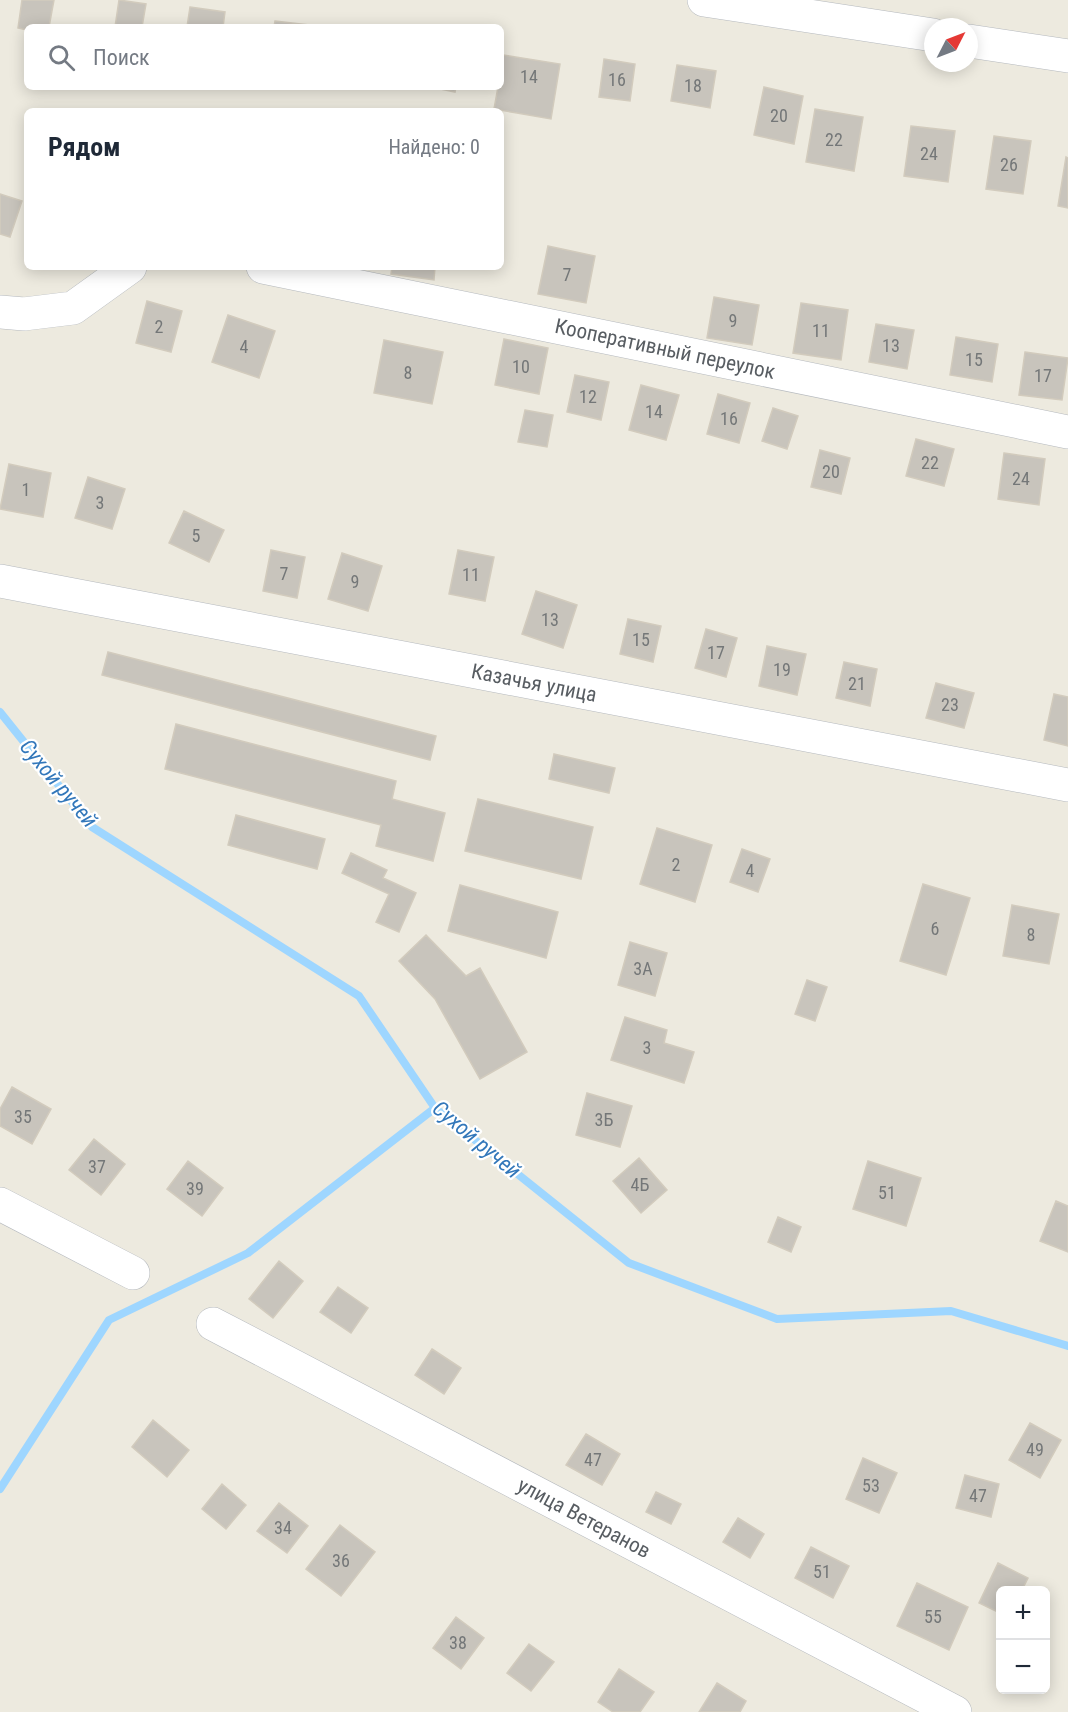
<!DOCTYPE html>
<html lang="ru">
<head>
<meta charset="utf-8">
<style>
	body { margin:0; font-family:"Roboto Condensed",sans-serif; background:#f6f6f7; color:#1f2937 }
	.controls { position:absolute; right:18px; bottom:18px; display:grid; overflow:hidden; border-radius:9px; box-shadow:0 3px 15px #0003 }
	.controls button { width:54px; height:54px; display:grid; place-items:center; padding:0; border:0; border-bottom:2px solid #e0e1e3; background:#fff; color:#1f2937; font:30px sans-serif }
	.compass { position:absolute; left:924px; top:18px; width:54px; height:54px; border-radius:50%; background:#fff; box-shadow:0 3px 15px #0003; rotate:48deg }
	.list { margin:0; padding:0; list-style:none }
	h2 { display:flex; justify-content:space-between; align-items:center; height:78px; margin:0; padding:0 24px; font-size:26px }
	h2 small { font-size:20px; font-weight:400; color:#747a83 }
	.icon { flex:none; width:33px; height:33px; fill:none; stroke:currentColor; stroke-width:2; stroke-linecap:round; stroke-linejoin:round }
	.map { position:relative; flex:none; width:1068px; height:1712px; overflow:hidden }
	.search { position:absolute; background:#fff; box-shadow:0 3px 15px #0003; left:24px; top:24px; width:480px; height:66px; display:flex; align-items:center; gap:15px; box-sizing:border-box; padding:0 21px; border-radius:9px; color:#747a83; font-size:22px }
	.panel { position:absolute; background:#fff; box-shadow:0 3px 15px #0003; left:24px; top:108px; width:480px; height:162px; border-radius:9px }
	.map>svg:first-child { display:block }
</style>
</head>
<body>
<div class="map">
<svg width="1068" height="1712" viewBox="0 0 1068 1712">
	<rect width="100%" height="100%" fill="#edeadf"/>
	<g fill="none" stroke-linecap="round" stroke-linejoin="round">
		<path stroke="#9ed6ff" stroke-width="8" d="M 0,712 L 92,827 L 359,996 L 435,1108 L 629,1263 L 777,1319 L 951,1311 L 1068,1346
			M 0,1489 L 109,1320 L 248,1253 L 435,1108"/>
	</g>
	<path fill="#c8c4bc" stroke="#d2cbbd" stroke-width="1.5" d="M 22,0 L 54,0 L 49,27 L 27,27 L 27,30 L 18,28 Z
		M 119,0 L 146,4 L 142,27 L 115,27 Z
		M 190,7 L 225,12 L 223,27 L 187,27 Z
		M 275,21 L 309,25 L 309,27 L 274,27 Z
		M 503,55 L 560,64 L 551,119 L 494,109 L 498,87 L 501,87 Z
		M 604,59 L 635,64 L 630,101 L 599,97 Z
		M 677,65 L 716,71 L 710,108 L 671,101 Z
		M 431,87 L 456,87 L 455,92 Z
		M 764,87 L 803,96 L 794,144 L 754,135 Z
		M 815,109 L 863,117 L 854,171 L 806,162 Z
		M 911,126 L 955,131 L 948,182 L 904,176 Z
		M 994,136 L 1031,141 L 1023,194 L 986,189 Z
		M 1066,157 L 1068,158 L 1068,208 L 1058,206 Z
		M 0,194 L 22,201 L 10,237 L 0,234 Z
		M 548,246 L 595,256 L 586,303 L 538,294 Z
		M 392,267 L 435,267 L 434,280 L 391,274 Z
		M 714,297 L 759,305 L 752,345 L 707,338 Z
		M 147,301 L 182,311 L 171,352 L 136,343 Z
		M 801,303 L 848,310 L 841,360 L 793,353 Z
		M 228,315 L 275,331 L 259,378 L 212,362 Z
		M 876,324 L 914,330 L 907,369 L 869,362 Z
		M 956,337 L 998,344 L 992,382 L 950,375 Z
		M 504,339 L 548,348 L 539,394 L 495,385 Z
		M 384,340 L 443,352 L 432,404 L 374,393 Z
		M 1025,352 L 1068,358 L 1062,400 L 1019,395 Z
		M 575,375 L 609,382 L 601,420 L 567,412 Z
		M 641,385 L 679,395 L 666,440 L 629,430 Z
		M 718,394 L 750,403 L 739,443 L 707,434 Z
		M 773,408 L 798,416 L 787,449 L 762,441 Z
		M 525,410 L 553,415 L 547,447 L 518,442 Z
		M 916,439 L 954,449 L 944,486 L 906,476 Z
		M 820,450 L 850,458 L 841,494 L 811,487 Z
		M 1004,453 L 1045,459 L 1039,505 L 998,499 Z
		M 9,464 L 51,473 L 43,517 L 0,509 Z
		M 88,477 L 125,489 L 112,529 L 75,518 Z
		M 184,511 L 224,530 L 209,562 L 169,543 Z
		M 271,550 L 305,557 L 297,598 L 263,591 Z
		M 458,550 L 494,557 L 485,601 L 449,594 Z
		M 342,553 L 382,566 L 368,611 L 328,599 Z
		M 536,591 L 577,605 L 563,648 L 522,634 Z
		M 628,619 L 661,626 L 653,662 L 620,654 Z
		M 706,629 L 737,638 L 726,677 L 695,668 Z
		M 767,646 L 806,654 L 797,695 L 759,686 Z
		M 108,652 L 436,736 L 430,760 L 102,675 Z
		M 844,662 L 877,669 L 870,706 L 836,698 Z
		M 936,683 L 974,693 L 964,728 L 926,718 Z
		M 1054,694 L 1068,697 L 1068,746 L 1044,740 Z
		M 176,724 L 396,781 L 392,799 L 445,813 L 433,861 L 376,846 L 381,825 L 165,769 Z
		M 554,754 L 615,768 L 609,793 L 549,779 Z
		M 478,799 L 593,827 L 581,879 L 465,851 Z
		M 236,815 L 325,839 L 317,869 L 228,845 Z
		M 657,828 L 712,845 L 695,902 L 640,884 Z
		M 742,849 L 770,859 L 758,892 L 730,882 Z
		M 351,853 L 387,870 L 383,878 L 416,893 L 399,932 L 376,922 L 389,894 L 342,873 Z
		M 923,884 L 970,898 L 946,975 L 900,961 Z
		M 460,885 L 558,912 L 546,958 L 448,931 Z
		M 1012,905 L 1059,914 L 1049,964 L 1003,956 Z
		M 426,935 L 466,976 L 480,968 L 527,1052 L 480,1079 L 435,999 L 399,961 Z
		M 630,942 L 667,953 L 655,996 L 618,985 Z
		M 807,980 L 827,987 L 815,1021 L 795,1014 Z
		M 625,1017 L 667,1030 L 664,1043 L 694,1052 L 684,1083 L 611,1060 Z
		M 12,1087 L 51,1109 L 32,1144 L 0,1126 L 0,1109 Z
		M 587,1093 L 632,1106 L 620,1147 L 576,1135 Z
		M 94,1139 L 125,1164 L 101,1195 L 69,1170 Z
		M 639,1158 L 667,1190 L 641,1213 L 613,1181 Z
		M 188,1161 L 223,1188 L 202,1216 L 167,1189 Z
		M 868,1161 L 921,1178 L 906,1226 L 853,1209 Z
		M 1056,1201 L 1068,1206 L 1068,1252 L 1040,1241 Z
		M 778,1217 L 801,1227 L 791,1252 L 768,1242 Z
		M 279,1261 L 303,1281 L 273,1318 L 249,1299 Z
		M 338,1287 L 368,1308 L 351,1333 L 320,1312 Z
		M 432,1349 L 461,1368 L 444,1394 L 415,1375 Z
		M 153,1420 L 189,1450 L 167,1477 L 132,1447 Z
		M 1030,1423 L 1061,1440 L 1040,1478 L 1009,1460 Z
		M 586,1434 L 620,1454 L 602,1485 L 566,1465 Z
		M 863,1458 L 897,1473 L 879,1513 L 846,1499 Z
		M 965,1475 L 999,1484 L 991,1517 L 956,1508 Z
		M 222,1484 L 246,1505 L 226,1529 L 202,1509 Z
		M 656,1492 L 681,1504 L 671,1524 L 646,1512 Z
		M 279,1503 L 308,1526 L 287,1553 L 257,1531 Z
		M 738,1518 L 764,1534 L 750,1558 L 723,1542 Z
		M 340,1525 L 375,1552 L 341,1596 L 306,1569 Z
		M 811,1547 L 849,1566 L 833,1598 L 795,1578 Z
		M 998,1563 L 1028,1578 L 1022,1590 L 1000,1590 L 1000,1613 L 979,1603 Z
		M 917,1583 L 968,1607 L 949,1650 L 897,1626 Z
		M 456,1617 L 484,1638 L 461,1669 L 433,1648 Z
		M 529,1644 L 554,1662 L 531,1691 L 507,1673 Z
		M 619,1669 L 654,1692 L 640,1712 L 613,1712 L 598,1702 Z
		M 717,1683 L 746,1701 L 740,1712 L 699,1712 Z"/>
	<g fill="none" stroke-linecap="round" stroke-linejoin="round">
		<defs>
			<path id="minor" d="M 704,0 L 933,35
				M 969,41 L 1068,56
				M 263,267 L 1068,432
				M 0,312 L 24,314 L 73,308 L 130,267
				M 0,581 L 1068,785
				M 0,1204 L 133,1273
				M 213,1324 L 955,1712"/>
		</defs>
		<use href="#minor" stroke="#b5b9be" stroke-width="34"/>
		<use href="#minor" stroke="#fff" stroke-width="33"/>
	</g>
	<g text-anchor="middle" stroke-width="4.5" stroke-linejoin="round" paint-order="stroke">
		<g font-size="18" fill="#747778">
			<text x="529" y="83">14</text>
			<text x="617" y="86">16</text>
			<text x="693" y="92">18</text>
			<text x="779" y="122">20</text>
			<text x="834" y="146">22</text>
			<text x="929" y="160">24</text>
			<text x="1009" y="171">26</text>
			<text x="567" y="281">7</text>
			<text x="733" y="327">9</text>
			<text x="159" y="333">2</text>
			<text x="821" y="337">11</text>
			<text x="891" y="352">13</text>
			<text x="244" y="353">4</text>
			<text x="974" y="366">15</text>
			<text x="521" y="373">10</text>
			<text x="408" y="379">8</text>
			<text x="1043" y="382">17</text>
			<text x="588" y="403">12</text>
			<text x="654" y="418">14</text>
			<text x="729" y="425">16</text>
			<text x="930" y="469">22</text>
			<text x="831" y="478">20</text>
			<text x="1021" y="485">24</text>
			<text x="26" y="496">1</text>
			<text x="100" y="509">3</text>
			<text x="196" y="542">5</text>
			<text x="284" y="580">7</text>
			<text x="471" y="581">11</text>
			<text x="355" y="588">9</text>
			<text x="550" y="626">13</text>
			<text x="641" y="646">15</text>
			<text x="716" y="659">17</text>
			<text x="782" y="676">19</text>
			<text x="857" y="690">21</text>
			<text x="950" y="711">23</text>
			<text x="676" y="871">2</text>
			<text x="750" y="877">4</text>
			<text x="935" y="935">6</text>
			<text x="1031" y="941">8</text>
			<text x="643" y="975">3А</text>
			<text x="647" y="1054">3</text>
			<text x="23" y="1123">35</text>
			<text x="604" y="1126">3Б</text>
			<text x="97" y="1173">37</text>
			<text x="640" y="1191">4Б</text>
			<text x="195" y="1195">39</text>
			<text x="887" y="1199">51</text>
			<text x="1035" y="1456">49</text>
			<text x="593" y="1466">47</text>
			<text x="871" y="1492">53</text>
			<text x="978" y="1502">47</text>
			<text x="283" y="1534">34</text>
			<text x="341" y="1567">36</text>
			<text x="822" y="1578">51</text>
			<text x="933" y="1623">55</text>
			<text x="458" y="1649">38</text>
		</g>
		<g font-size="21" fill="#585d62" stroke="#fff">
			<text transform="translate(665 349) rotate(12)" y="7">Кооперативный переулок</text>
			<text transform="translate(534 683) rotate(11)" y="7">Казачья улица</text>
			<text transform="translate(584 1518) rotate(28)" y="7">улица Ветеранов</text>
		</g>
		<g font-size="22" font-style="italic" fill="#3277ba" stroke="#fff">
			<text transform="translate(59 783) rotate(50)" y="8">Сухой ручей</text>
			<text transform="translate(477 1139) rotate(40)" y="8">Сухой ручей</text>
		</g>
	</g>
</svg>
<div class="controls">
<button>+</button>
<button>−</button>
</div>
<svg class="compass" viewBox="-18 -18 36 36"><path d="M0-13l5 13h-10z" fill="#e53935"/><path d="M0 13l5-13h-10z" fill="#747a83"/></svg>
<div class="search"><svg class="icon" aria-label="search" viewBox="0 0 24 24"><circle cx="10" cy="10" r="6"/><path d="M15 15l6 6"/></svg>Поиск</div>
<section class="panel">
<h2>Рядом<small>Найдено: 0</small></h2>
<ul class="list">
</ul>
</section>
</div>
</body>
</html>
